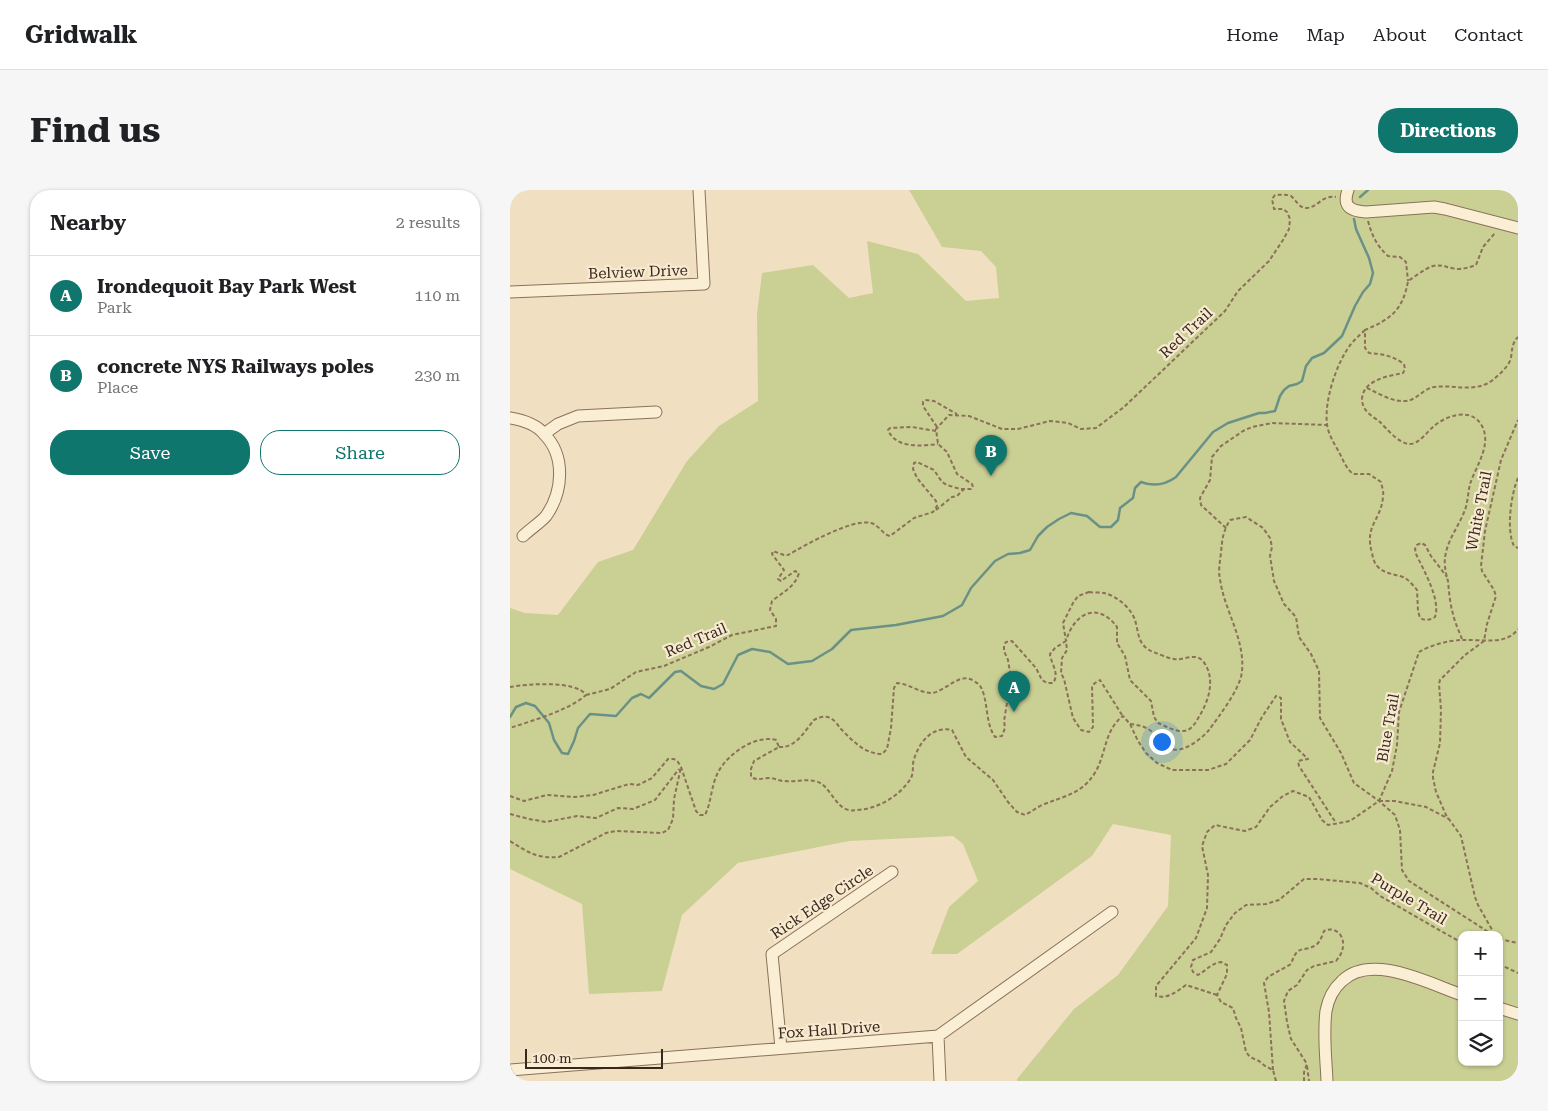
<!DOCTYPE html>
<html lang="en">
<head>
<meta charset="utf-8">
<style>
	body { margin:0; font-family:"Roboto Serif",serif; background:#f6f6f6; color:#202124 }
	.controls { position:absolute; right:15px; bottom:15px; display:grid; overflow:hidden; border-radius:10px; box-shadow:0 1px 4px #0004 }
	.controls button { width:45px; height:45px; display:grid; place-items:center; padding:0; border:0; border-bottom:1px solid #e0e0e0; background:#fff; color:#202124; font:25px sans-serif }
	.scale { position:absolute; left:15px; bottom:12px; width:138px; box-sizing:border-box; padding-left:5px; border:2px solid #39291d; border-top:0; font-size:14px; line-height:18px; white-space:nowrap; color:#39291d; -webkit-text-stroke:4px #f7ead1; paint-order:stroke }
	.you { position:absolute; left:651px; top:551px; width:18px; height:18px; margin:-12px; border:4px solid #fff; border-radius:50%; background:#1a73e8; box-shadow:0 0 0 8px #1a73e833 }
	.badge { display:grid; place-items:center; width:32px; height:32px; border-radius:50%; background:#0f766e; color:#fff; font-size:16px; font-weight:700 }
	.pin { position:absolute; translate:-50% -41px; filter:drop-shadow(0 1px 2px #0008) }
	.pin::after { content:''; position:absolute; top:26px; width:18px; height:15px; background:inherit; clip-path:polygon(0 0,100% 0,50% 100%) }
	.list { margin:0; padding:0; list-style:none }
	h2 { display:flex; justify-content:space-between; align-items:center; height:65px; margin:0; padding:0 20px; font-size:21px }
	h2 small { font-size:16px; font-weight:400; color:#757577 }
	.list li { display:grid; grid-template-columns:32px 1fr auto; gap:15px; align-items:center; box-sizing:border-box; height:80px; padding:0 20px; border-top:1px solid #e0e0e0 }
	.list b { display:block; font-size:19px; white-space:nowrap }
	.list p { margin:0; font-size:16px; white-space:nowrap; color:#757577 }
	.list em { font-size:16px; font-style:normal; color:#757577 }
	.actions { display:flex; gap:10px; padding:15px 20px }
	.actions a { flex:1; padding:11px 0; border:1px solid #0f766e; border-radius:20px; text-align:center; font-size:18px; color:#0f766e }
	.actions .main { background:#0f766e; color:#fff }
	.icon { flex:none; width:28px; height:28px; fill:none; stroke:currentColor; stroke-width:2; stroke-linecap:round; stroke-linejoin:round }
	.map { position:relative; flex:none; width:1008px; height:891px; overflow:hidden; border-radius:20px }
	header { display:flex; align-items:center; gap:30px; box-sizing:border-box; height:70px; padding:0 25px; background:#fff; border-bottom:1px solid #e0e0e0 }
	header strong { font-size:24px }
	nav { display:flex; gap:28px; margin-inline-start:auto; font-size:18px }
	.intro { display:flex; align-items:center; justify-content:space-between; box-sizing:border-box; height:120px; padding:0 30px }
	h1 { margin:0; font-size:35px }
	.button { padding:12px 22px; border-radius:20px; background:#0f766e; color:#fff; font-size:18px; font-weight:700 }
	main { display:flex; gap:30px; padding:0 30px }
	aside { flex:1; background:#fff; border-radius:20px; box-shadow:0 1px 4px #0004 }
	.map>svg:first-child { display:block }
</style>
</head>
<body>
<header>
<strong>Gridwalk</strong>
<nav><a>Home</a><a>Map</a><a>About</a><a>Contact</a></nav>
</header>
<div class="intro"><h1>Find us</h1><a class="button">Directions</a></div>
<main>
<aside>
<h2>Nearby<small>2 results</small></h2>
<ul class="list">
<li><span class="badge">A</span><div><b>Irondequoit Bay Park West</b><p>Park</p></div><em>110 m</em></li>
<li><span class="badge">B</span><div><b>concrete NYS Railways poles</b><p>Place</p></div><em>230 m</em></li>
</ul>
<div class="actions"><a class="main">Save</a><a>Share</a></div>
</aside>
<div class="map">
<svg width="1008" height="891" viewBox="0 0 1008 891">
	<rect width="100%" height="100%" fill="#f0e0c1"/>
	<path fill="#cacf94" fill-rule="evenodd" d="M 399,0 L 1008,0 L 1008,891 L 507,891 L 507,889 L 564,819 L 608,785 L 658,716 L 661,645 L 603,634 L 582,666 L 447,764 L 421,764 L 439,717 L 468,691 L 453,654 L 443,646 L 339,651 L 228,673 L 172,725 L 152,801 L 79,804 L 72,714 L 0,679 L 0,418 L 15,423 L 48,425 L 88,372 L 123,360 L 177,271 L 209,236 L 248,211 L 247,124 L 252,83 L 303,75 L 339,108 L 363,103 L 357,51 L 408,64 L 456,111 L 489,108 L 486,77 L 471,61 L 432,57 ZM 952,745 L 989,745 L 989,872 L 952,872 Z"/>
	<g fill="none" stroke-linecap="round" stroke-linejoin="round">
		<path stroke="#6a9186" stroke-width="2.5" d="M 850,7 L 858,0
			M 0,527 L 6,517 L 16,513 L 25,516 L 39,533 L 44,550 L 52,563 L 58,564 L 64,551 L 68,538 L 80,524 L 106,526 L 122,508 L 131,504 L 139,508 L 165,482 L 171,481 L 191,496 L 204,499 L 213,494 L 228,465 L 242,459 L 260,462 L 278,474 L 302,471 L 322,459 L 341,440 L 386,435 L 433,426 L 452,415 L 461,398 L 485,371 L 498,364 L 510,363 L 520,360 L 528,346 L 537,337 L 549,329 L 561,323 L 577,326 L 590,337 L 601,337 L 608,330 L 610,318 L 623,308 L 625,298 L 631,292 C 644,297 655,295 666,287 L 703,242 L 718,233 L 749,223 L 755,223 L 765,221 L 770,206 L 774,200 L 779,196 L 787,194 L 792,191 L 796,176 L 802,168 L 814,163 L 832,146 L 845,116 L 853,102 L 860,94 L 863,83 L 859,68 L 846,39 L 844,29"/>
		<defs>
			<path id="minor" d="M 838,0 C 832,17 841,21 856,22 L 924,17 L 935,19 L 1008,38
				M 0,102 L 194,94 L 189,0
				M 0,228 C 12,230 26,234 34,244 C 56,266 53,302 36,326 C 30,333 20,339 13,346
				M 34,244 L 48,234 L 68,226 L 146,222
				M 989,818 L 1008,824
				M 428,846 L 430,891
				M 271,858 L 262,764 L 382,682
				M 0,880 L 428,846 L 602,722
				M 817,891 C 816,868 813,844 816,821 C 818,810 823,799 832,791 C 861,762 920,794 952,805"/>
		</defs>
		<use href="#minor" stroke="#8a7158" stroke-width="13"/>
		<path stroke="#8a7158" stroke-width="2" stroke-dasharray="4 2.5" stroke-linecap="butt" d="M 858,31 C 862,46 867,56 878,66 L 890,67 L 896,72 L 898,91
			M 855,140 C 850,145 845,149 841,154 C 827,172 814,210 817,234 C 818,244 824,253 829,262 C 833,270 836,278 843,284 L 859,284 L 871,292 C 872,297 874,302 873,307 C 871,331 854,335 862,363 C 863,368 864,373 868,377 C 875,384 884,384 893,387 C 898,389 903,395 907,400 L 908,421 L 910,428 C 916,431 920,430 925,427 C 931,410 914,381 906,364 L 905,359 L 907,355 L 911,353 L 915,355 L 921,366 L 937,387
			M 857,198 C 868,203 880,211 893,211 C 906,212 912,199 924,197 C 944,194 966,204 984,189 C 990,184 999,176 1001,168 C 1002,160 1002,153 1008,147
			M 427,237 L 413,216 L 413,212 L 415,210 L 424,211 L 447,224
			M 426,241 L 402,237 L 380,238 L 378,240 C 386,259 412,256 428,254
			M 1008,288 C 1001,304 996,340 1004,356 L 1008,358
			M 426,320 L 442,307 L 447,306 L 454,299
			M 716,338 L 691,315 L 690,308 L 700,290 L 702,267 L 711,256 L 733,241 L 742,237 L 762,233 L 817,235
			M 579,402 C 584,403 590,402 594,403 C 607,406 621,418 625,430 C 629,443 627,455 643,462 C 649,464 657,468 664,469 C 673,471 685,462 693,471 C 706,488 699,510 690,525 C 686,532 682,540 674,541 C 666,542 655,536 648,533 L 644,527 L 641,511 L 620,490 L 615,466 L 607,453 L 607,437 C 588,411 564,423 556,451 L 553,433 L 563,413 L 568,406 Z
			M 952,449 C 949,441 945,433 943,424 C 940,414 939,402 938,391 C 936,384 934,375 935,368 C 937,350 949,336 955,320 C 958,311 958,302 960,294 C 966,276 982,255 972,236 C 962,217 937,225 924,236 C 917,242 909,254 900,254 C 889,254 877,239 870,232 C 862,226 852,221 852,209 C 853,190 878,186 893,183 L 895,179 L 894,174 C 883,166 873,164 859,163 L 855,158 L 855,140 C 881,129 893,120 898,91 C 906,86 914,79 923,76 C 931,74 938,78 947,79 C 954,79 960,77 966,75 L 973,57 L 985,43
			M 0,497 C 17,494 66,490 76,505 C 57,521 24,530 0,538
			M 76,505 L 100,499 L 126,482 L 154,476 L 199,457 L 222,445 L 266,436 L 266,429 L 260,420 L 262,411 C 273,402 285,397 289,383 L 285,381 L 271,391 L 268,389 L 274,380 L 262,364 L 263,361 L 274,365 L 278,365 C 295,355 343,328 361,333 C 369,335 372,344 380,346 L 404,328 L 423,322 L 427,316 L 426,311 L 407,288 L 403,279 L 404,273 L 407,272 L 424,280 L 432,292 L 437,295 L 450,299 L 461,299 L 463,297 L 462,294 L 447,284 L 437,262 L 428,254 L 426,239 L 439,225 L 459,226 L 492,239 L 508,239 L 540,231 L 558,233 L 571,239 L 586,238 L 614,217 L 715,121 L 728,101 L 759,71 L 773,50 L 779,39 L 780,29 L 777,22 L 773,19 L 764,19 L 762,9 L 765,5 C 771,5 776,4 781,6 C 786,10 790,19 797,18 C 808,17 812,5 826,7
			M 620,534 C 628,535 635,536 641,541 C 648,546 651,557 660,559 C 674,563 690,550 699,540 C 709,526 731,498 732,481 C 735,448 714,420 710,389 C 708,381 710,371 711,363 C 712,350 713,341 720,330 L 736,327 L 753,338 L 760,348 L 762,357 L 760,366 L 764,391 L 774,414 L 786,427 L 789,447 L 801,464 L 809,481 L 810,528 L 831,563 L 844,593 L 869,611 L 885,625 L 890,640 L 892,680 L 899,691 L 983,745
			M 269,557 C 286,558 294,542 304,530 C 309,527 317,525 322,529 C 325,531 328,535 330,538 C 342,550 354,564 372,564 L 377,559 L 381,538 L 384,498 L 387,493 C 400,494 410,503 421,503 C 436,502 449,481 464,491 C 469,494 471,496 473,502 C 478,517 476,534 485,547 L 492,546 L 495,538 L 494,531 L 501,489 L 498,470 L 494,461 L 494,455 L 496,452 L 502,451 L 526,478 L 532,490 L 537,493 L 543,493 C 550,483 541,474 540,464 L 545,458 L 556,451 L 557,460 L 552,468 L 551,483 L 554,489 L 563,528 L 571,540 L 579,542 L 583,537 L 582,496 L 585,493 L 590,490 L 612,525
			M 0,606 L 14,611 L 37,605 L 64,607 L 83,605 L 119,594 L 128,595 L 142,588 L 158,569 L 164,569 L 168,572 L 171,577 L 186,621 L 190,625 L 195,625 C 201,613 201,599 206,587 C 213,567 244,544 266,550 L 269,557 L 244,571 L 241,579 L 241,587 C 248,591 252,588 260,588 C 265,588 269,591 274,591 C 284,592 295,589 305,591 C 320,594 324,617 339,620 C 342,621 344,620 347,620 C 368,619 390,606 401,588 C 404,582 402,575 404,569 C 410,551 422,536 442,540 L 456,567 L 483,590 L 498,612 L 507,622 L 515,625 C 521,622 526,618 532,615 C 554,606 573,604 586,581 C 596,563 595,539 613,526 L 620,534 L 628,551 L 636,563 L 647,573 L 662,580 L 698,580 L 716,574 L 740,550 L 752,527 L 766,506 L 768,506 L 771,508 L 771,529 L 780,552 L 798,569 L 788,571 L 789,576 L 826,633
			M 869,611 L 885,611 L 916,617 L 939,629
			M 0,624 L 19,629 L 36,632 L 67,626 L 86,628 L 108,618 L 123,619 L 145,610 L 169,579
			M 0,651 C 17,662 28,669 49,667 L 96,643 L 106,641 L 152,643 L 158,640 L 163,629 L 164,609 L 171,577
			M 985,745 L 968,715 L 965,707 L 951,646 L 936,625 L 926,602 L 923,588 L 923,582 L 930,553 L 931,520 L 929,494 L 930,490 L 955,465 L 974,451 L 977,434 L 986,406 L 984,400 L 972,381 L 971,376 L 975,341 L 991,270 L 1008,230
			M 989,749 L 1008,753
			M 989,774 L 1008,783
			M 707,805 L 676,795 C 666,802 658,809 646,806 L 646,796 L 686,748 L 697,718 L 698,685 L 692,656 L 697,642 L 705,635 L 735,641 L 746,637 L 760,617 L 773,606 L 783,601 L 799,607 L 812,630 L 818,635 L 840,631 L 869,611 L 882,581 L 887,555 L 889,522 L 909,462 C 921,455 939,450 953,450 C 971,449 996,456 1008,439
			M 797,876 L 799,891
			M 763,880 L 759,822 L 754,793 L 758,787 L 781,774 C 788,753 793,763 806,755 C 810,752 812,746 814,741 C 824,736 834,744 833,755 C 833,762 830,766 826,771 L 804,776 L 797,780 L 787,795 L 778,801 L 774,811 L 777,832 L 781,849 L 797,874 L 794,882 L 794,891
			M 766,891 L 763,880 L 755,876 L 749,871 L 740,867 L 736,862 L 731,838 L 726,828 L 723,818 L 711,812 L 707,805 L 717,784 L 717,775 L 711,772 C 700,774 697,780 688,785 L 683,782 L 681,777 L 683,770 L 701,762 L 710,749 L 716,735 L 725,723 L 736,715 L 756,714 L 769,710 L 794,689 L 807,689 L 850,693 L 861,698 L 870,706 L 952,753"/>
		<use href="#minor" stroke="#faeed5" stroke-width="11"/>
	</g>
	<g text-anchor="middle" stroke-width="4.5" stroke-linejoin="round" paint-order="stroke">
		<g font-size="15" fill="#39291d" stroke="#f7ead1">
			<text transform="translate(128 82) rotate(-2)" y="5">Belview Drive</text>
			<text transform="translate(676 143) rotate(-43)" y="5">Red Trail</text>
			<text transform="translate(969 321) rotate(-79)" y="5">White Trail</text>
			<text transform="translate(186 450) rotate(-23)" y="5">Red Trail</text>
			<text transform="translate(878 538) rotate(-80)" y="5">Blue Trail</text>
			<text transform="translate(899 709) rotate(31)" y="5">Purple Trail</text>
			<text transform="translate(312 712) rotate(-34)" y="5">Rick Edge Circle</text>
			<text transform="translate(319 840) rotate(-4)" y="5">Fox Hall Drive</text>
		</g>
	</g>
</svg>
<div class="controls">
<button>+</button>
<button>−</button>
<button><svg class="icon" aria-label="layers" viewBox="0 0 24 24"><path d="M12 4l9 5-9 5-9-5zM3 14l9 5 9-5"/></svg></button>
</div>
<div class="scale">100 m</div>
<div class="you"></div>
<div class="pin badge" style="left:504px;top:522px">A</div>
<div class="pin badge" style="left:481px;top:286px">B</div>
</div>
</main>
</body>
</html>
